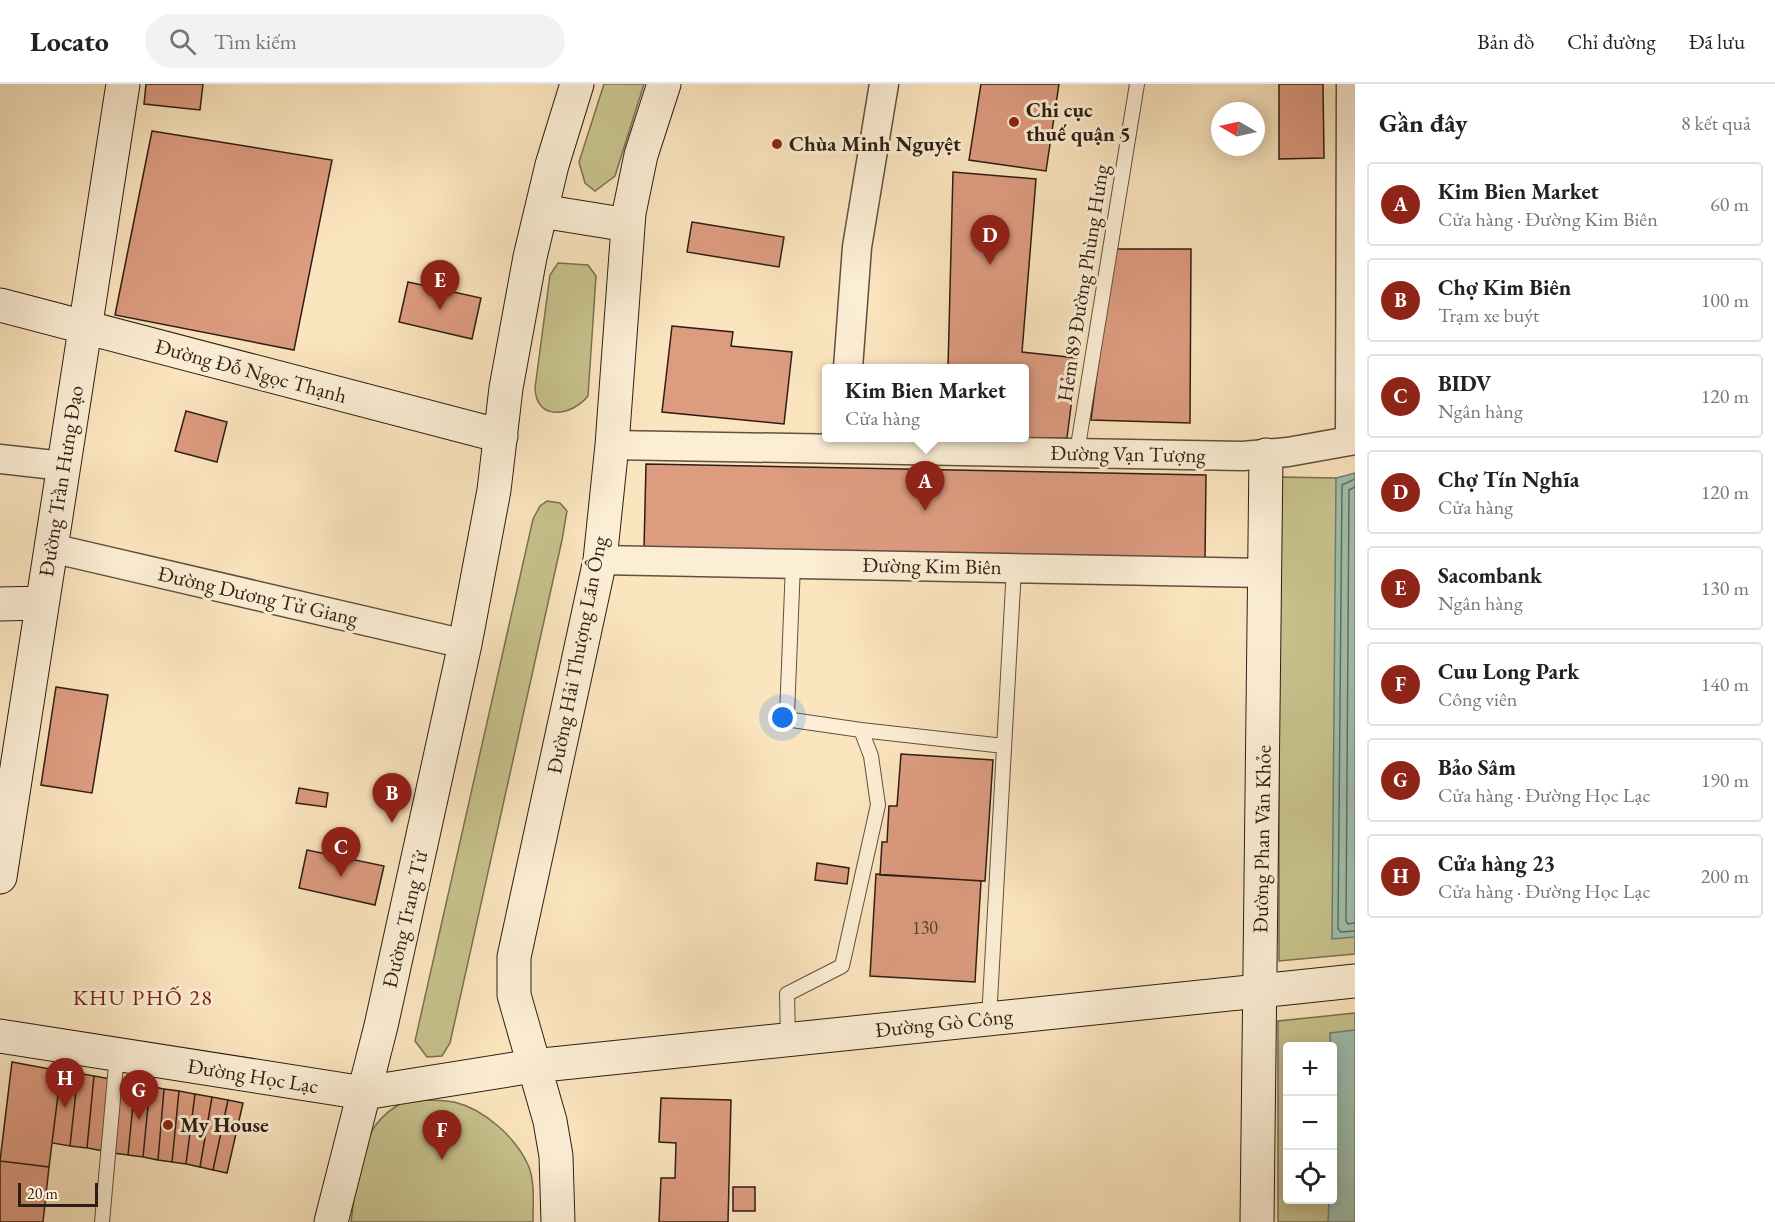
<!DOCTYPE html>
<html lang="vi">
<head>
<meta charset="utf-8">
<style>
	body { margin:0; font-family:"EB Garamond",serif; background:#f2f2f2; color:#222 }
	.controls { position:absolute; right:18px; bottom:18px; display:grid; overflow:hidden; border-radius:6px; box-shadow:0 3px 15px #0003 }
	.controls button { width:54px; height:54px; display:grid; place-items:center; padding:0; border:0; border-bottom:2px solid #e0e0e0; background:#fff; color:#222; font:30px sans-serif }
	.compass { position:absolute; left:1211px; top:18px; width:54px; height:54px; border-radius:50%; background:#fff; box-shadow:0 3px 15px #0003; rotate:279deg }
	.scale { position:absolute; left:18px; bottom:15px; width:80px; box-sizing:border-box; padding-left:6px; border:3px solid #2d1e15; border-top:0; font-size:16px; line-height:21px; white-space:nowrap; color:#2d1e15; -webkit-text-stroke:4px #fceed5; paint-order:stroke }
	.you { position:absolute; left:783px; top:634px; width:21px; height:21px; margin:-15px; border:4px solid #fff; border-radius:50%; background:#1a73e8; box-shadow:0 0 0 9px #1a73e833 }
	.badge { display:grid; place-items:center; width:39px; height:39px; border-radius:50%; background:#8f2418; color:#fff; font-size:20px; font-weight:700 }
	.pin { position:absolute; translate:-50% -50px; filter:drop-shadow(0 2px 3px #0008) }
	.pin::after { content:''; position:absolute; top:32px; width:21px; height:18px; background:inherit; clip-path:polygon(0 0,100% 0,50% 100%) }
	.popup { position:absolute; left:822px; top:280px; width:207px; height:78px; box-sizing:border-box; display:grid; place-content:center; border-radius:6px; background:#fff; filter:drop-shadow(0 2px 4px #0005); font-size:20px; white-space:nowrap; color:#767676 }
	.popup b { font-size:22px; color:#222 }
	.popup::after { content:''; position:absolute; left:50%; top:100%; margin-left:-12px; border:12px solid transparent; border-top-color:#fff }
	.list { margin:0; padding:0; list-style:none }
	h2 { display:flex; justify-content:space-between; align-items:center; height:78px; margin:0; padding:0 24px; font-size:26px }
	h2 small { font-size:20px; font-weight:400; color:#767676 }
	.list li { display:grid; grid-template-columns:39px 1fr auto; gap:18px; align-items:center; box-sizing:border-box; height:84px; margin:0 12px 12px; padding:0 12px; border:2px solid #e0e0e0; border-radius:6px }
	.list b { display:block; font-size:22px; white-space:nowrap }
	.list p { margin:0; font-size:20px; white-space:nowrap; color:#767676 }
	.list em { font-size:20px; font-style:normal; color:#767676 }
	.icon { flex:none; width:33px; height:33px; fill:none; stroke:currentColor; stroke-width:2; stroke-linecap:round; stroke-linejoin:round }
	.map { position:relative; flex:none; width:1355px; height:1138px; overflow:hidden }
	header { display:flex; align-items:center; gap:36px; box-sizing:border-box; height:84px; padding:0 30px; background:#fff; border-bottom:2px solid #e0e0e0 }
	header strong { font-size:28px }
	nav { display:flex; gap:33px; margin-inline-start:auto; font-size:21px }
	.search { width:420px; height:54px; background:#f2f2f2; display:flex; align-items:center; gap:15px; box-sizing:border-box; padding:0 21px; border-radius:33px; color:#767676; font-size:22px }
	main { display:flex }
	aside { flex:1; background:#fff }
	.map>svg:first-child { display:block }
</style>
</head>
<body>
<header>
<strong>Locato</strong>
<div class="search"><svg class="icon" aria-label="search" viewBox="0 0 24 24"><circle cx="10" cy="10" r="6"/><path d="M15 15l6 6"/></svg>Tìm kiếm</div>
<nav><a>Bản đồ</a><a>Chỉ đường</a><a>Đã lưu</a></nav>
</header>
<main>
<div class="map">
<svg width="1355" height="1138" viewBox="0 0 1355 1138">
	<rect width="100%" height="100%" fill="#fbe5bf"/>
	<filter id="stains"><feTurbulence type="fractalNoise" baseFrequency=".00333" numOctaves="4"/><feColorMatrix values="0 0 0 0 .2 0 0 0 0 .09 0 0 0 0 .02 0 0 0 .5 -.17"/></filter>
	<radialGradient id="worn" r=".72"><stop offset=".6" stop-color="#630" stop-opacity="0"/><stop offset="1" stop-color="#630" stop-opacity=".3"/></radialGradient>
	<path fill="#c7c28c" stroke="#7a7050" stroke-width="1.5" fill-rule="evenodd" d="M 604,0 L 644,0 L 615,92 L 595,107 L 585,99 L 579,78 Z
		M 558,179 L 588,181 L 596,192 L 588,312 C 572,332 536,338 535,304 L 550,191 Z
		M 1279,393 L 1336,394 L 1355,417 L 1355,870 L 1279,877 Z
		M 547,417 L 560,419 L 567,427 L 562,456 L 450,959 L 442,972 L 427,973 L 415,957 L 533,435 L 540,422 Z
		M 1355,929 L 1355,1138 L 1278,1138 L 1278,937 ZM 1288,962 L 1332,962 L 1332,1116 L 1288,1116 Z
		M 408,1016 C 423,1016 439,1015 454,1018 C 484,1025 517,1054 529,1083 C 535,1100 533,1120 533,1138 L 351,1138 C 358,1089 356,1039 408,1016 Z"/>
	<path fill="#9fbfad" stroke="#717f70" stroke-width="1.5" d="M 1355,389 L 1355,853 L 1332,855 L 1336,394 Z
		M 1355,946 L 1355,1138 L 1328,1138 L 1329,1116 L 1332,1116 L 1330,949 Z"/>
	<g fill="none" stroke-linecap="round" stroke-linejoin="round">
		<path stroke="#666e61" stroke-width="1.5" d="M 1355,395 L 1342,401 L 1338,845 L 1341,848 L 1355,847
			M 1355,403 L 1349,406 L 1346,837 L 1348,840 L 1355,839"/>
	</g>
	<path fill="#dd9b80" stroke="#2d1e15" stroke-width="1.5" d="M 146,0 L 203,0 L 200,26 L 144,20 Z
		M 981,0 L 1059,0 L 1046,87 L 969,76 Z
		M 1279,0 L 1323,0 L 1324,74 L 1279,75 Z
		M 152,47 L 332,76 L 294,266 L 115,231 Z
		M 953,88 L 1036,95 L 1022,268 L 1077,274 L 1067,354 L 1000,354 L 1024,354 L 1024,284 L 948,284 Z
		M 692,138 L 784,153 L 779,183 L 687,168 Z
		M 1113,165 L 1191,165 L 1190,339 L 1091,336 Z
		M 408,198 L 481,214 L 472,255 L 399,238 Z
		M 672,242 L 733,248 L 731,262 L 792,268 L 784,340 L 662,328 Z
		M 186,327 L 227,338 L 217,378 L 175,367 Z
		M 646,380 L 1206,391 L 1205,475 L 644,464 Z
		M 56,603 L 108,611 L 92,709 L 41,701 Z
		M 901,670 L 993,676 L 985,797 L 880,791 L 882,758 L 887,758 L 889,722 L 897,722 Z
		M 299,704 L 328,709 L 326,723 L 296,719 Z
		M 307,766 L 384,782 L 375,821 L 299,804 Z
		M 817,779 L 849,784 L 847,800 L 815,796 Z
		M 876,790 L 981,797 L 975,898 L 870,892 Z
		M 12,978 L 61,987 L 49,1083 L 0,1077 Z
		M 61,987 L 78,989 L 70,1062 L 52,1059 Z
		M 78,989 L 94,992 L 87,1064 L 70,1062 Z
		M 94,992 L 111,995 L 104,1067 L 87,1064 Z
		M 120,997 L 135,1000 L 128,1071 L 113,1069 Z
		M 135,1000 L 150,1002 L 143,1073 L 128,1071 Z
		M 150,1002 L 164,1005 L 158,1076 L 143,1073 Z
		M 164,1005 L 179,1007 L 172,1078 L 158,1076 Z
		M 179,1007 L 195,1010 L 186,1080 L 172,1078 Z
		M 195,1010 L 212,1013 L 200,1083 L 186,1080 Z
		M 212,1013 L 228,1016 L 213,1086 L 200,1083 Z
		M 661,1014 L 731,1016 L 728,1138 L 659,1138 L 661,1094 L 675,1094 L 676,1059 L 659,1058 Z
		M 228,1016 L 243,1019 L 227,1089 L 213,1086 Z
		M 0,1077 L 49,1083 L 43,1138 L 0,1138 Z
		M 733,1103 L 755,1103 L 755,1127 L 733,1127 Z"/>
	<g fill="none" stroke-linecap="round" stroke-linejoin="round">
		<defs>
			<path id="lane" d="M 1077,368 L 1137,0
				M 861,646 L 1004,662
				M 989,935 L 1014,484
				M 788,955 L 787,910 L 842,882 L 878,721 L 871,672 L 861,646 L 792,636 L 787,631 L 793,480
				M 102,1138 L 117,970"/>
			<path id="street" d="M 848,284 L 857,163 L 884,0
				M 1350,357 L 1351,0
				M 612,361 L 1243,372 L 1288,368 L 1355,356
				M 0,375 L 63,382
				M 51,464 L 465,560
				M 600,476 L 1265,489"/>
			<path id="secondary" d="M 541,127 L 628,141
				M 0,221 L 501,352
				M 0,520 L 42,519
				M 0,793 L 123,0
				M 0,952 L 364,1009 L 533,982 L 1355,897
				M 331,1138 L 381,942 L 465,560 L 494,406 L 506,304 L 530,173 L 552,81 L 577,0
				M 558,1138 L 556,1072 L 550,1037 L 514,911 L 514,873 L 600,476 L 612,361 L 629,129 L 641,71 L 664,0
				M 1257,1138 L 1266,371"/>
		</defs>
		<use href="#lane" stroke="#605040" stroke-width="16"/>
		<use href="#street" stroke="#605040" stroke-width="31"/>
		<use href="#secondary" stroke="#2d1e15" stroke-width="35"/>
		<use href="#lane" stroke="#fceed5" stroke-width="14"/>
		<use href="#street" stroke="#fceed5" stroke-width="28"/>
		<use href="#secondary" stroke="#fceed5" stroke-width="33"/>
	</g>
	<g fill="#8f2418" stroke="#fceed5" stroke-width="2">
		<circle cx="1014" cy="38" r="6"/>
		<circle cx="777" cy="60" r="6"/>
		<circle cx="168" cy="1041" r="6"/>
	</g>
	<g text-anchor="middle" stroke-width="6" stroke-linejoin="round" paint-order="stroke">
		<g font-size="18" fill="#593d30">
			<text x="925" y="850">130</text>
		</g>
		<g font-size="21" font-weight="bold" fill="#2d1e15" stroke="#fceed5" text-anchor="start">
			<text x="1026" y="33">Chi cục<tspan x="1026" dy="24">thuế quận 5</tspan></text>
			<text x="789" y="67">Chùa Minh Nguyệt</text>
			<text x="180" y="1048">My House</text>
		</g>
		<g font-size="21" fill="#2d1e15" stroke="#fceed5">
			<text transform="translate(1083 199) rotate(-81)" y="7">Hẻm 89 Đường Phùng Hưng</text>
			<text transform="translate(251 287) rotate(15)" y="7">Đường Đỗ Ngọc Thạnh</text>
			<text transform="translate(1128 370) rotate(1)" y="7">Đường Vạn Tượng</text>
			<text transform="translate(61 397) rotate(-81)" y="7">Đường Trần Hưng Đạo</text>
			<text transform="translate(932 482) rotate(1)" y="7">Đường Kim Biên</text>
			<text transform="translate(258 512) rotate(13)" y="7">Đường Dương Tử Giang</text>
			<text transform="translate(577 571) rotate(-79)" y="7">Đường Hải Thượng Lãn Ông</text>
			<text transform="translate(1262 755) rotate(-89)" y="7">Đường Phan Văn Khỏe</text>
			<text transform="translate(405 835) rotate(-77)" y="7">Đường Trang Tử</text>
			<text transform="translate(944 939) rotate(-6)" y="7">Đường Gò Công</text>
			<text transform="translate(253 992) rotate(9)" y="7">Đường Học Lạc</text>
		</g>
		<g font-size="22" letter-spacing="1.5" fill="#7a1f14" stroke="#fceed5">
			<text x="143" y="921">KHU PHỐ 28</text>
		</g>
	</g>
	<rect width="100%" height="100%" filter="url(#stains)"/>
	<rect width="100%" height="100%" fill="url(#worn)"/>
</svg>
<div class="controls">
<button>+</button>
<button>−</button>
<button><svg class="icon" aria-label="locate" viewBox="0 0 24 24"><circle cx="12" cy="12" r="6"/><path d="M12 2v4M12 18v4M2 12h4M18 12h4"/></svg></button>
</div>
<svg class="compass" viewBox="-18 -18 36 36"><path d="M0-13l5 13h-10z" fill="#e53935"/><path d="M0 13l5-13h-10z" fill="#767676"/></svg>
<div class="scale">20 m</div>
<div class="you"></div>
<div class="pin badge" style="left:925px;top:427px">A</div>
<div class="popup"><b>Kim Bien Market</b>Cửa hàng</div>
<div class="pin badge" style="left:392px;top:739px">B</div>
<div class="pin badge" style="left:341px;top:793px">C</div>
<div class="pin badge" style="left:990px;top:181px">D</div>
<div class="pin badge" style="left:440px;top:226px">E</div>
<div class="pin badge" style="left:442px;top:1076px">F</div>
<div class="pin badge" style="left:139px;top:1036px">G</div>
<div class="pin badge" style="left:65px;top:1024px">H</div>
</div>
<aside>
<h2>Gần đây<small>8 kết quả</small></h2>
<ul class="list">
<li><span class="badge">A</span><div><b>Kim Bien Market</b><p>Cửa hàng · Đường Kim Biên</p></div><em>60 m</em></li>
<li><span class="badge">B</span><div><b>Chợ Kim Biên</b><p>Trạm xe buýt</p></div><em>100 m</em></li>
<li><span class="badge">C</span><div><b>BIDV</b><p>Ngân hàng</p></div><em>120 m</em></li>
<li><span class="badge">D</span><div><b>Chợ Tín Nghĩa</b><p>Cửa hàng</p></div><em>120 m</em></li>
<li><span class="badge">E</span><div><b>Sacombank</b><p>Ngân hàng</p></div><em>130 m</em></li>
<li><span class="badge">F</span><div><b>Cuu Long Park</b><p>Công viên</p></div><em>140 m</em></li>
<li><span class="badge">G</span><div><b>Bảo Sâm</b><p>Cửa hàng · Đường Học Lạc</p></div><em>190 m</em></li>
<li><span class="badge">H</span><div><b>Cửa hàng 23</b><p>Cửa hàng · Đường Học Lạc</p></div><em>200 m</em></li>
</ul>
</aside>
</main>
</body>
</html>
